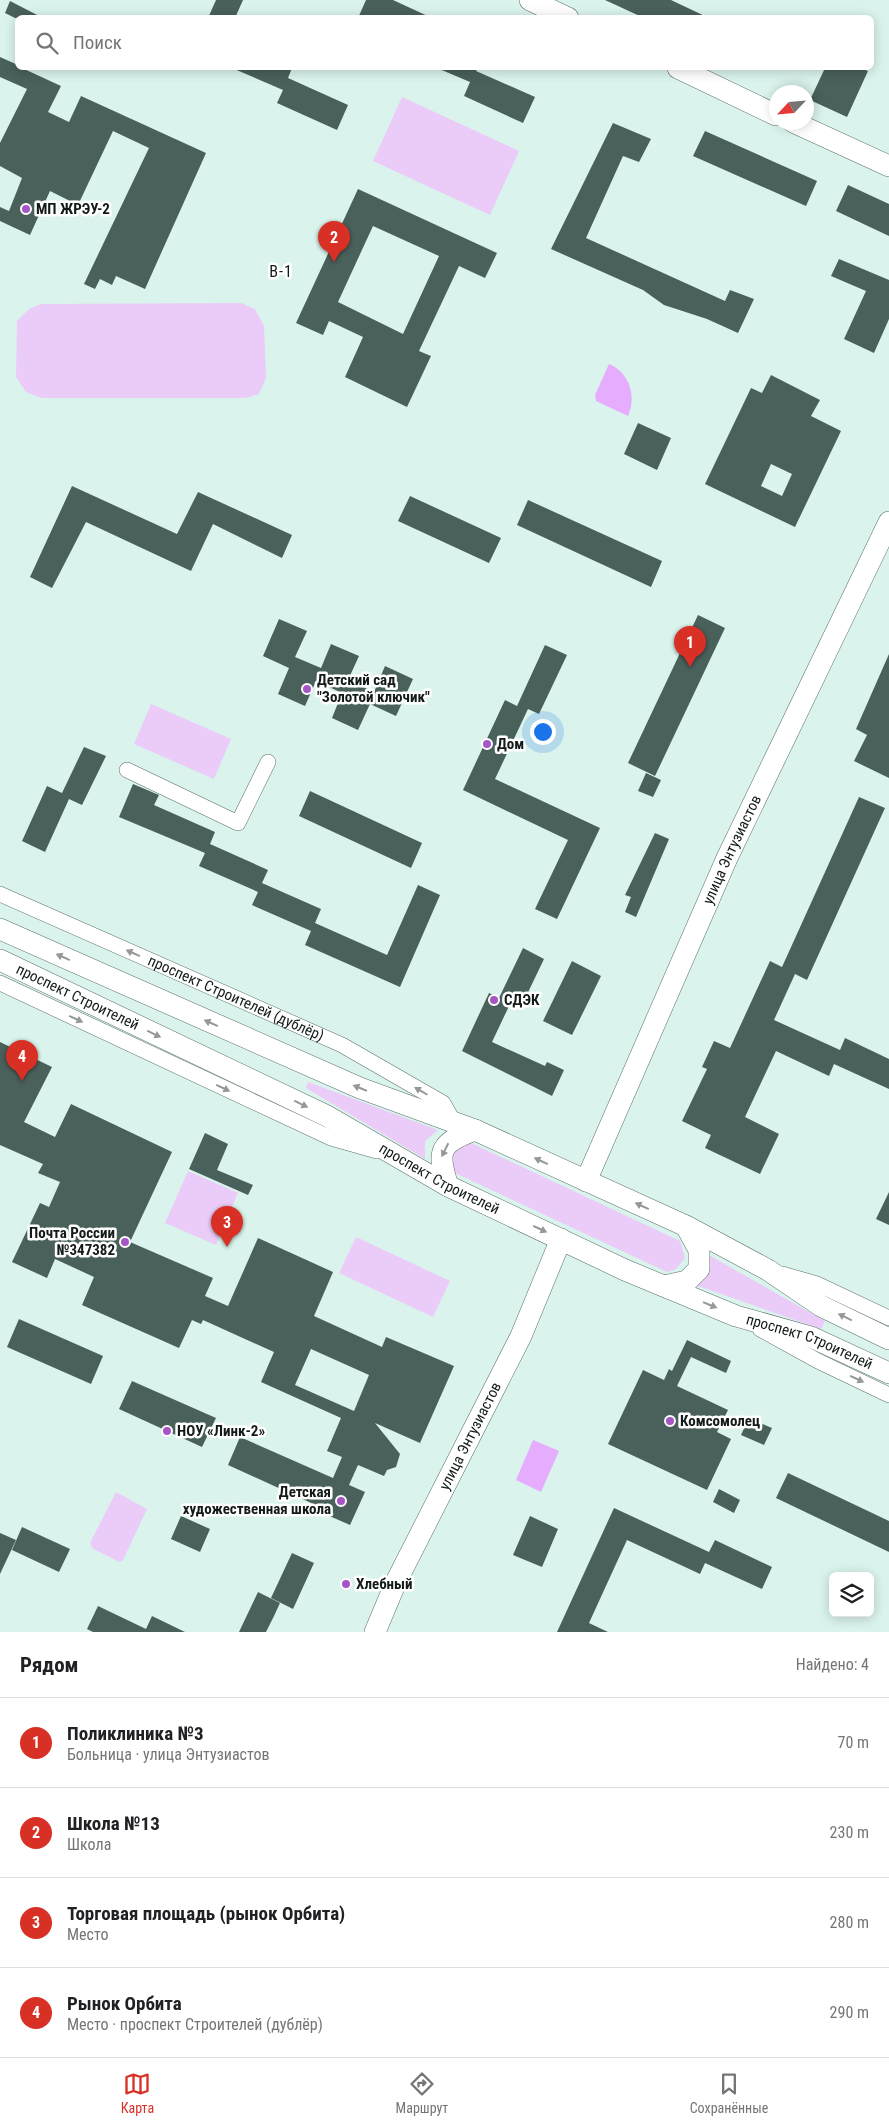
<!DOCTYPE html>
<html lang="ru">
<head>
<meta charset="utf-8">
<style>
	body { margin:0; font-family:"Roboto Condensed",sans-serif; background:#f6f6f6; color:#202124 }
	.controls { position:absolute; right:15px; bottom:15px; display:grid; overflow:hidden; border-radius:8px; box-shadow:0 2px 12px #0003 }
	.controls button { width:45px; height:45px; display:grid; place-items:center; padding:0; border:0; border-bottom:1px solid #e0e0e0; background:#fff; color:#202124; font:25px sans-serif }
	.compass { position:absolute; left:769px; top:85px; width:45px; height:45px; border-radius:50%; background:#fff; box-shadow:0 2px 12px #0003; rotate:244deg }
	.you { position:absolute; left:542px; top:731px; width:18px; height:18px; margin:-12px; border:4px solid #fff; border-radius:50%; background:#1a73e8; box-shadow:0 0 0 8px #1a73e833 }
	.badge { display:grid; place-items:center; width:32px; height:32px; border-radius:50%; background:#d93025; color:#fff; font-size:16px; font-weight:700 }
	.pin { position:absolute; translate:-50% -41px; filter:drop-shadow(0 1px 2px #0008) }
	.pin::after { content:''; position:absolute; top:26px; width:18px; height:15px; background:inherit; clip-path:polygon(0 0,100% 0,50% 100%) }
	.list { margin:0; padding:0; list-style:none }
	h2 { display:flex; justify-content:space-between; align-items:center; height:65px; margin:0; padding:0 20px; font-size:21px }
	h2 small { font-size:16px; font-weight:400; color:#757577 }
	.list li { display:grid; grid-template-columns:32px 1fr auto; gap:15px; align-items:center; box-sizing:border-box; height:90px; padding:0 20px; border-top:1px solid #e0e0e0 }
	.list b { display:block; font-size:19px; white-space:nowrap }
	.list p { margin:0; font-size:16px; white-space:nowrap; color:#757577 }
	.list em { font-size:16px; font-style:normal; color:#757577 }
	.icon { flex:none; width:28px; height:28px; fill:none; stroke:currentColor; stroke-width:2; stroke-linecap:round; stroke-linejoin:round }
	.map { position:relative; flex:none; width:889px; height:1632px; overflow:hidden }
	.search { position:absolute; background:#fff; box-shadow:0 2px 12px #0003; left:15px; right:15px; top:15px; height:55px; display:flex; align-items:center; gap:12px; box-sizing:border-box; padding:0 18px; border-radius:8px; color:#757577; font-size:19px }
	.sheet { height:425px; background:#fff }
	nav { display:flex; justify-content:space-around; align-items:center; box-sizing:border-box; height:70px; border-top:1px solid #e0e0e0; background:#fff; font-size:14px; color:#757577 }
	nav a { display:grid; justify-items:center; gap:2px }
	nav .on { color:#d93025 }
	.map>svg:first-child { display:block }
</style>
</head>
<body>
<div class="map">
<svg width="889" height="1632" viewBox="0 0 889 1632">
	<rect width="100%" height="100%" fill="#daf3ed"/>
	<path fill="#ebccf8" d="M 402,97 L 519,151 L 490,215 L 373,161 Z
		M 241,303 L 255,309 L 264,326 L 266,378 L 259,394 L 246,398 L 41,398 L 26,392 L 16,377 L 17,321 L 29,309 L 41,304 Z
		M 151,704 L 231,739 L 214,779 L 134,744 Z
		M 308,1082 L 438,1130 L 425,1141 L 425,1159 L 306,1088 Z
		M 469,1142 L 680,1241 L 685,1258 L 676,1269 L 667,1272 L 457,1174 L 453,1172 L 451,1151 Z
		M 188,1171 L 238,1193 L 216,1245 L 165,1223 Z
		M 356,1237 L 450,1281 L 433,1317 L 339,1273 Z
		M 707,1254 L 825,1321 L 821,1329 L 695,1285 Z
		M 116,1492 L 147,1509 L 123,1560 L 119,1562 L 92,1548 L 90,1543 Z"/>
	<path fill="#e6acfe" d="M 609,364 C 629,372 637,396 628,416 L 596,401 L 595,395 Z
		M 533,1440 L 559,1451 L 541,1492 L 516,1480 Z"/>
	<path fill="#4a605b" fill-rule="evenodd" d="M 216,0 L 243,0 L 235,18 L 208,18 Z
		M 366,0 L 393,0 L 432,18 L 358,18 Z
		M 605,0 L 671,0 L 709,18 L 644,18 Z
		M 10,1 L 43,18 L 15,18 L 5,13 Z
		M 0,57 L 18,65 L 18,68 L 22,68 L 61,86 L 48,112 L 69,122 L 81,96 L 206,153 L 145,289 L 116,276 L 112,285 L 100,279 L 95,289 L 84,284 L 149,148 L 113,131 L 78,205 L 50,191 L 30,235 L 0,221 L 0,207 L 9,211 L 22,178 L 0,166 L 0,143 L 27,89 L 0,77 Z
		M 232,68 L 292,68 L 288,78 L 348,105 L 337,130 L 277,103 L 283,90 Z
		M 437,68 L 478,68 L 476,71 L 535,97 L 523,123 L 464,96 L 470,82 Z
		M 825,68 L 861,68 L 868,71 L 847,117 L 810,100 Z
		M 613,123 L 651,139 L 639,162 L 623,156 L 586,238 L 725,301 L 730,290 L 754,299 L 738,333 L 707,319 L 664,305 L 643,290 L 551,249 Z
		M 705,131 L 817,181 L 806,206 L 693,156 Z
		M 848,185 L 889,204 L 889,236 L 836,211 Z
		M 358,189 L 497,253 L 485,278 L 459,266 L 419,351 L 431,356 L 407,407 L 345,377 L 363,337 L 329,321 L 323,335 L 296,323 ZM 373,226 L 439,256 L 403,334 L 338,302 Z
		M 839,259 L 889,280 L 889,319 L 874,353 L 844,339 L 866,291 L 831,276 Z
		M 771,375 L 820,400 L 811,416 L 841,431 L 795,527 L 705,484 L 751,388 L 762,393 ZM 771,464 L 792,474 L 782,496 L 761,486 Z
		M 638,423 L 671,438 L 657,470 L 624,454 Z
		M 72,486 L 177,534 L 198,492 L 292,535 L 282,558 L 213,524 L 191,571 L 86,522 L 52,588 L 30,577 Z
		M 410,496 L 501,538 L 489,563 L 398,521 Z
		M 528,500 L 662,561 L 651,587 L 517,525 Z
		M 698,615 L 725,628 L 655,776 L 628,763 Z
		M 279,619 L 307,631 L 295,657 L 321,668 L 331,644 L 359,656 L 348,680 L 374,692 L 385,666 L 413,679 L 396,716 L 370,704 L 358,730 L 332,718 L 342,693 L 316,681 L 305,706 L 278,694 L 289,668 L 263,656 Z
		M 545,645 L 567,655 L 539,714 L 528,709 L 495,779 L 600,828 L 557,919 L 535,909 L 568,840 L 463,790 L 505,700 L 517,706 Z
		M 889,654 L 889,778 L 854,761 L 867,735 L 856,729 Z
		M 84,747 L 106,756 L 82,805 L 69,799 L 45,852 L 22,841 L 47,786 L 62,793 Z
		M 646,773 L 661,780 L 653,797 L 638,791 Z
		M 133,784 L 159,795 L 154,805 L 215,832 L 210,844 L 268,870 L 262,883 L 321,909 L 315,923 L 387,955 L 418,885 L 440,895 L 400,987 L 305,945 L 311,931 L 252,905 L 258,892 L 199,866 L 205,853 L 119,817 Z
		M 310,791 L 422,843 L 411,868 L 299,816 Z
		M 859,797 L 885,808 L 807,980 L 795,974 L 774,1020 L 840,1050 L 845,1038 L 889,1059 L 889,1089 L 834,1064 L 829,1076 L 776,1051 L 745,1117 L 779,1134 L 760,1174 L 705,1148 L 711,1135 L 682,1121 L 707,1069 L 702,1067 L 714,1041 L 730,1048 L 770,961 L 782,967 Z
		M 655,833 L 669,839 L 636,917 L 625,912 L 631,897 L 625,895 Z
		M 523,948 L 544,959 L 520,1009 L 510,1004 L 492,1042 L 545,1066 L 547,1062 L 564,1070 L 552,1096 L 462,1051 L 489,993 L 499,998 Z
		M 572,961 L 601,976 L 572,1035 L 543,1021 Z
		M 0,1042 L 52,1067 L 24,1122 L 55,1137 L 71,1104 L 172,1152 L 130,1242 L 213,1278 L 205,1296 L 228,1306 L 258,1238 L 333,1272 L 314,1316 L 382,1347 L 386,1337 L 454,1366 L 420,1443 L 375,1423 L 400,1454 L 396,1467 L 387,1470 L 384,1476 L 358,1465 L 349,1485 L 365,1492 L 350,1525 L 318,1511 L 320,1507 L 228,1465 L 240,1437 L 333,1478 L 342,1457 L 327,1451 L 341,1418 L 261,1382 L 274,1352 L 203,1320 L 201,1324 L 192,1320 L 179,1348 L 82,1305 L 94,1277 L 55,1259 L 47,1278 L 12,1262 L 40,1203 L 49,1207 L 60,1182 L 38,1173 L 43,1164 L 0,1145 ZM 311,1349 L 369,1375 L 354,1411 L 295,1385 Z
		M 205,1133 L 228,1144 L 217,1170 L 253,1185 L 248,1195 L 189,1169 Z
		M 889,1192 L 889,1225 L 876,1219 Z
		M 19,1319 L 103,1356 L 91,1384 L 7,1347 Z
		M 687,1340 L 731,1361 L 726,1373 L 691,1357 L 677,1386 L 728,1410 L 717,1432 L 731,1439 L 707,1490 L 608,1444 L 643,1370 L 664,1380 L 669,1369 L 672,1371 Z
		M 132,1381 L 216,1418 L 202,1447 L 119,1409 Z
		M 749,1418 L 772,1428 L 764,1445 L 741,1435 Z
		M 788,1473 L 889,1521 L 889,1552 L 776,1498 Z
		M 719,1489 L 740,1500 L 734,1513 L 713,1502 Z
		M 614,1508 L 709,1552 L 715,1540 L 772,1567 L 762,1589 L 705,1563 L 700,1574 L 627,1540 L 589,1623 L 608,1632 L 557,1632 Z
		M 181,1516 L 210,1529 L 200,1552 L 171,1539 Z
		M 530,1516 L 558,1529 L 542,1567 L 513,1555 Z
		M 22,1527 L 70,1549 L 59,1572 L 12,1550 Z
		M 0,1533 L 16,1540 L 0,1574 Z
		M 292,1553 L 314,1563 L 293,1609 L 271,1598 Z
		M 258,1592 L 280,1603 L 274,1616 L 266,1632 L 239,1632 Z
		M 98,1606 L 146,1629 L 152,1616 L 185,1632 L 93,1632 L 87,1629 Z"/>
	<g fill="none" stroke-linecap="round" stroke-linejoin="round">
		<defs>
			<g id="street">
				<path d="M 127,770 L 238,823 L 268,762"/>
				<path id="s1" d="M 0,894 L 342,1045 L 443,1103 L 455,1124"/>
				<path d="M 0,983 L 331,1138 L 377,1151"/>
				<path d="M 782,1274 L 817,1284 L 889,1318"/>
				<path d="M 760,1329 L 818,1361 L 889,1395"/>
			</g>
			<g id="secondary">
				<path d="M 530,0 L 568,18"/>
				<path d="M 678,68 L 776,115"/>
				<path d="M 793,122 L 889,166"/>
				<path d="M 0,929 L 360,1088 L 475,1130 L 686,1226 L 768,1270 L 821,1306 L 889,1339"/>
				<path id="s2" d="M 0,960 L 327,1116 L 448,1186 L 625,1270 L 736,1316 L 811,1337 L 889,1373"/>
				<path id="s3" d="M 586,1181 L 727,858 L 889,522"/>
				<path d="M 448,1186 C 436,1150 440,1143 475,1130"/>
				<path d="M 664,1286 L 687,1281 L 699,1269 L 699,1250 L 686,1226"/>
				<path id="s4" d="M 375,1632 L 396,1582 L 521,1336 L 561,1239"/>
			</g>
		</defs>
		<use href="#street" stroke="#5b716c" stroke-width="16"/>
		<use href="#secondary" stroke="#5b716c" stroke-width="22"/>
		<use href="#street" stroke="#fff" stroke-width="15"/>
		<use href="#secondary" stroke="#fff" stroke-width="21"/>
	</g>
	<defs><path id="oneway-solid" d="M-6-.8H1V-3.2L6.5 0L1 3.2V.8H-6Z" transform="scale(1.25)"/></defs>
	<g fill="#949898">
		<use href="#oneway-solid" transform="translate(133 953) rotate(-156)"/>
		<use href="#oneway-solid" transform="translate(63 957) rotate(-156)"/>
		<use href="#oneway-solid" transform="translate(76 1019) rotate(25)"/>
		<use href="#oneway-solid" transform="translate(211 1023) rotate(-156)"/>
		<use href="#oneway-solid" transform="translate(154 1034) rotate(26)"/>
		<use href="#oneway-solid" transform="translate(223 1088) rotate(25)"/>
		<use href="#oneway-solid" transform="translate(360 1088) rotate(-158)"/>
		<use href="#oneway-solid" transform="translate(421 1091) rotate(-150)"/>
		<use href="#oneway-solid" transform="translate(301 1104) rotate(26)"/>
		<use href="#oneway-solid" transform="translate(445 1150) rotate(116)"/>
		<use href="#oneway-solid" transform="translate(541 1161) rotate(-155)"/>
		<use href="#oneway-solid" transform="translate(642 1206) rotate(-155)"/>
		<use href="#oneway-solid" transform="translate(540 1229) rotate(25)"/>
		<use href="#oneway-solid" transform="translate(710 1305) rotate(22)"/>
		<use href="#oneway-solid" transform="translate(845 1317) rotate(-154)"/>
		<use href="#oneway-solid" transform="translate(857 1379) rotate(25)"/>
	</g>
	<g fill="#a655c5" stroke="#fff" stroke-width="2">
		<circle cx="26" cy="209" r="5"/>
		<circle cx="307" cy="689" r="5"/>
		<circle cx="487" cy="744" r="5"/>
		<circle cx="494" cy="1000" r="5"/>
		<circle cx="125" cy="1242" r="5"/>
		<circle cx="670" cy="1421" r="5"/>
		<circle cx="167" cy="1431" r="5"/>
		<circle cx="341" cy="1501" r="5"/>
		<circle cx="346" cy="1584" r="5"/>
	</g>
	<g text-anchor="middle" stroke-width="5" stroke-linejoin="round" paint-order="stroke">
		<g font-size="15" font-weight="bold" fill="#121b19" stroke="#fff" text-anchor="start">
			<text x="36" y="214">МП ЖРЭУ-2</text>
			<text x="317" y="685">Детский сад<tspan x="317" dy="17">"Золотой ключик"</tspan></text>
			<text x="497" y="749">Дом</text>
			<text x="504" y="1005">СДЭК</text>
			<text x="115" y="1238" text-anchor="end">Почта России<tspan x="115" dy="17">№347382</tspan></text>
			<text x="680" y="1426">Комсомолец</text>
			<text x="177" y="1436">НОУ «Линк-2»</text>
			<text x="331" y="1497" text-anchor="end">Детская<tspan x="331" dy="17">художественная школа</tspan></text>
			<text x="356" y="1589">Хлебный</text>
		</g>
		<g font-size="15" fill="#121b19" stroke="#fff">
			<text dy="5" stroke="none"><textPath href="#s3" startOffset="362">улица Энтузиастов</textPath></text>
			<text dy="5" stroke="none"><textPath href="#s2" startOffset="86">проспект Строителей</textPath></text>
			<text dy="5" stroke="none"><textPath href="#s1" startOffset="258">проспект Строителей (дублёр)</textPath></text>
			<text dy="5" stroke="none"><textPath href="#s2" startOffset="491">проспект Строителей</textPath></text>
			<text dy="5" stroke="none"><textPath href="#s2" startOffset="896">проспект Строителей</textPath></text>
			<text dy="5" stroke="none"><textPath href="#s4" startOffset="218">улица Энтузиастов</textPath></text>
		</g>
		<g font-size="16" letter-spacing="1" fill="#121b19" stroke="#fff">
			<text x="281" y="277">В-1</text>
		</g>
	</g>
</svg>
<div class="controls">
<button><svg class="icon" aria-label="layers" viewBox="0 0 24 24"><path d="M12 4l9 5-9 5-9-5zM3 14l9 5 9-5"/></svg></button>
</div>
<svg class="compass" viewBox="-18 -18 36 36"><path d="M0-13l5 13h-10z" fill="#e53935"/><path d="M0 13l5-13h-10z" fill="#757577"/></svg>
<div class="you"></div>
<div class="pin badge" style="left:690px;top:667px">1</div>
<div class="pin badge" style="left:334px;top:262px">2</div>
<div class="pin badge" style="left:227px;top:1247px">3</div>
<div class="pin badge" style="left:22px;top:1081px">4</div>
<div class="search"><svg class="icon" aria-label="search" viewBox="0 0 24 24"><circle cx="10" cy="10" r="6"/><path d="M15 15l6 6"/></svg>Поиск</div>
</div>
<section class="sheet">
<h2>Рядом<small>Найдено: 4</small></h2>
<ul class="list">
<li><span class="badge">1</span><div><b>Поликлиника №3</b><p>Больница · улица Энтузиастов</p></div><em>70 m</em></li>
<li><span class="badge">2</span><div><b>Школа №13</b><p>Школа</p></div><em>230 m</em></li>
<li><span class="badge">3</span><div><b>Торговая площадь (рынок Орбита)</b><p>Место</p></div><em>280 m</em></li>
<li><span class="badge">4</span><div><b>Рынок Орбита</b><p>Место · проспект Строителей (дублёр)</p></div><em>290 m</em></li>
</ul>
</section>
<nav>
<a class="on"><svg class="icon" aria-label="map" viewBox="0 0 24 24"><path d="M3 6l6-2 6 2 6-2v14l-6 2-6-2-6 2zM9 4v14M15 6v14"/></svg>Карта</a>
<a><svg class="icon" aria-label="directions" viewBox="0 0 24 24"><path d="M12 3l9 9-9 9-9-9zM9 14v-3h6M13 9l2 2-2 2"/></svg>Маршрут</a>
<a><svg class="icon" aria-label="saved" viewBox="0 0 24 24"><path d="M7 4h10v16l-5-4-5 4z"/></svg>Сохранённые</a>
</nav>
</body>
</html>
